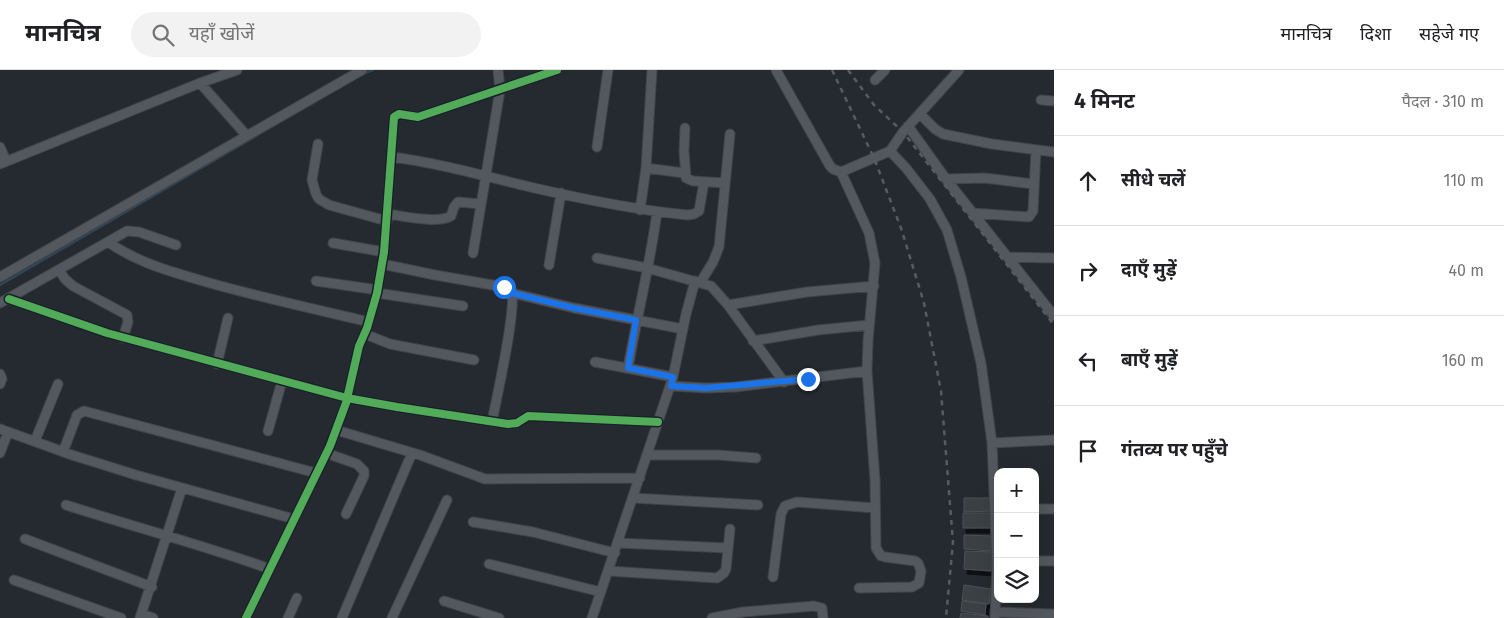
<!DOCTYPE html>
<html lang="hi">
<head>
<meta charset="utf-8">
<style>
	body { margin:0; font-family:"Fira Sans","Noto Sans Devanagari",sans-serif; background:#f2f2f2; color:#202124 }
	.controls { position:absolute; right:15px; bottom:15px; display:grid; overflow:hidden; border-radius:10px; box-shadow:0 5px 20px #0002 }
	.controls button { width:45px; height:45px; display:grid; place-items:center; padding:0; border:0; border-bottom:1px solid #e0e0e0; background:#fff; color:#202124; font:25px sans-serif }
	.stop { position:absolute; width:15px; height:15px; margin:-11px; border:4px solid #1a73e8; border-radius:50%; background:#fff }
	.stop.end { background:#1a73e8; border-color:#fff; box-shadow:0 1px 5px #0008 }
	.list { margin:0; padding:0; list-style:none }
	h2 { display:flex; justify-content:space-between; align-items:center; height:65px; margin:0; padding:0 20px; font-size:21px }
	h2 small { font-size:16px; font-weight:400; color:#757577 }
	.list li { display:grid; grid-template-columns:32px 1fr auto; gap:15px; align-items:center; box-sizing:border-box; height:90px; padding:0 20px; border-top:1px solid #e0e0e0 }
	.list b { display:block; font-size:19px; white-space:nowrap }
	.list em { font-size:16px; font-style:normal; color:#757577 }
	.icon { flex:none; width:28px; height:28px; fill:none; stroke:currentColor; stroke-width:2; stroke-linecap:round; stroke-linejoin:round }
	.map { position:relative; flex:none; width:1054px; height:548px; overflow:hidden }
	header { display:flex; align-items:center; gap:30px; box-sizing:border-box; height:70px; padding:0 25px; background:#fff; border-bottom:1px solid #e0e0e0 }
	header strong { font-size:24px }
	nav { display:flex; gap:28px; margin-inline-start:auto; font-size:18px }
	.search { width:350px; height:45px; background:#f2f2f2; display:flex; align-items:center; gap:12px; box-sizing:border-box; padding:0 18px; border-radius:28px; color:#757577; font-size:19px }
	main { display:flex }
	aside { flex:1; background:#fff }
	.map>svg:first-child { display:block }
</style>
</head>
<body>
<header>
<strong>मानचित्र</strong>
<div class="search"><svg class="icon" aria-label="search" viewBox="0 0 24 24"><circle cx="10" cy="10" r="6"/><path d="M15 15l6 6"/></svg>यहाँ खोजें</div>
<nav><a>मानचित्र</a><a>दिशा</a><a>सहेजे गए</a></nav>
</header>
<main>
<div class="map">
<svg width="1054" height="548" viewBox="0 0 1054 548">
	<defs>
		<filter id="shadow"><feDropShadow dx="3" dy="5" stdDeviation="0" flood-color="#0009"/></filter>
	</defs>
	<rect width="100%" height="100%" fill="#242a2f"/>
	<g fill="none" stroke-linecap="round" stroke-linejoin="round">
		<path stroke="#314458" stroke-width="2.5" d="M 362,4 L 373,0
			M 0,215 L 316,31"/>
	</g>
	<path fill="#3b3f44" stroke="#4b5158" filter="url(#shadow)" d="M 964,428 L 990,428 L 991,441 L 964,442 Z
		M 963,443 L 991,443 L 991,458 L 963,458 Z
		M 964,465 L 991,466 L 991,481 L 964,479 Z
		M 965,481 L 992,482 L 991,501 L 964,499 Z
		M 964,515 L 991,519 L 989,534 L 962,530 Z
		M 962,531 L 986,534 L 985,545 L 961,541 Z
		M 961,543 L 988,546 L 988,548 L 960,548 Z"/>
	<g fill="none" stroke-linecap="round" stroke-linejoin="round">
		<defs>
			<path id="minor" d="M 776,0 L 830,96 L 833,99 L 841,102 L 890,81 L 903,62 L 959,0
				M 875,10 L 885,0
				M 200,13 L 247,66
				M 1041,30 L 1054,31
				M 920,44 L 935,59 L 943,64 L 992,74 L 1054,82
				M 908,56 L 946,109 L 1054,246
				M 685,58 L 684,81 L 686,108 L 693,111 L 725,113
				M 318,74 L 312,110 L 316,124 L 319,129 L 329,135 L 387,151
				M 0,77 L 6,91
				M 597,77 L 608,0
				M 890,81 L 906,98 L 930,129 L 947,160 L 961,207 L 981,293 L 992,373 L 997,496 L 995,548
				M 392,87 C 439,93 484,106 530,117 C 582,129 634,140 688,145 L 694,144 L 699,141 L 704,112
				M 0,94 L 200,13 L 237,0
				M 646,98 L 684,103
				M 841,102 L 869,163 L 875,193 L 868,271 L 867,301 L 875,410 L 876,478 L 881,486 L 885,487 L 915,491 L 918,493 L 921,501 L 919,513 L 912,517 L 859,518
				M 946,109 L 985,108 L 1033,114
				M 640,140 L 646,98 L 652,0
				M 973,143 L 1029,147 L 1033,141 L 1036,80
				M 387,144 C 403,146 438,154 451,146 L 454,137 L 458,132 L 481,134
				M 108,172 C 141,195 179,204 217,215 C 268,229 319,240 369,252
				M 333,173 L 384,182
				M 473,183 L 500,20 L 498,0
				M 1008,187 L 1054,188
				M 597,188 L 647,198 L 711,216 L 728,235 L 784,312
				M 382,194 L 435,205 L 504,217 L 511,220 C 518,235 496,330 492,352
				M 549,195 L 561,123
				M 59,200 L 65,209 L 73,216 L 127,245 L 128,252 L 123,268
				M 0,207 L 362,0
				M 316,211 L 378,220
				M 700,213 L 713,192 L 719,177 L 730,64
				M 377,223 L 463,236
				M 512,223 L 574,238 L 683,259
				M 9,229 L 107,263 L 347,328 L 397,337 L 508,354 L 517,353 L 528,346 L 658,352
				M 0,233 L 127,161 L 139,162 L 176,175
				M 728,235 L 807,222 L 874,216
				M 365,264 L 390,274 L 474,290
				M 753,271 L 818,260 L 869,255
				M 595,292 L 673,307
				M 217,294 L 228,248
				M 628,298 C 637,246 650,195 657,142
				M 0,304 L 2,309 L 0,314
				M 671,316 L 706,318 L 735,317 L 867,301
				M 0,359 L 72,385 L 136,405 L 294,449
				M 336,360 L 420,385 L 485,409 L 640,408
				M 268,361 L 282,311
				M 35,371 L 58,314
				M 992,373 L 1054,370
				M 63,382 L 77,345 L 84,341 L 316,403
				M 0,383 L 8,362
				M 326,383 L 357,394 L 364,401 L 364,406 L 346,444
				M 647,385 L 718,385 L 756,388
				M 633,428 L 758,435
				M 66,435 C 134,457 203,475 270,499
				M 1035,439 L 1054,439
				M 473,452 L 533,462 L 615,483
				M 25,469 L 152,517
				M 618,473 L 728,478
				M 1035,491 L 1054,491
				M 489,494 L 601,522
				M 609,501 L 717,508 L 724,503 L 726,499 L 730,459
				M 773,507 L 781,444 L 785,436 L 797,432 L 875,438
				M 14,510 L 121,548
				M 444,531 L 499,548
				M 995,542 L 1054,544
				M 142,544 L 153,548
				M 140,548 L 182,418
				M 246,548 L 330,376 L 346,333 L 359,276 L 367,258 L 377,223 L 384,182 L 394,47 L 399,44 L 418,47 L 557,0
				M 288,548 L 297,528
				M 342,548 L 412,383
				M 392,548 L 447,430
				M 592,548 L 673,307 L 686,244 L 695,211
				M 712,548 L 743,542 L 814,536 L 822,538 L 823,548"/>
		</defs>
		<use href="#minor" stroke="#404448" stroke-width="11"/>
		<use href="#minor" stroke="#53585e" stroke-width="9"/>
		<path stroke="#575c61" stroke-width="2.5" stroke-dasharray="5 5" stroke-linecap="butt" d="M 832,0 L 874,88 L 901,158 L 924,233 L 941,321 L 953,472 L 946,548
			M 848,0 L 874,35 L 903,62 L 1054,255"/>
		<defs>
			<path id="cycleway" d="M 9,229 L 107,263 L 347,328 L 397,337 L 508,354 L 517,353 L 528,346 L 658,352
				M 246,548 L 330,376 L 346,333 L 359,276 L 367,258 L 377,223 L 384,182 L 394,47 L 399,44 L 418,47 L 557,0"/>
		</defs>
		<use href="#cycleway" stroke="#182029" stroke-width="11"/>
		<use href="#cycleway" stroke="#51ab58" stroke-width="8"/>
	</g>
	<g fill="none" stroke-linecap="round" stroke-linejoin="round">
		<path stroke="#1a73e8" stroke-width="6" d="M 504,217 L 511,220 L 512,223 L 574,238 L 636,250 L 628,298 L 673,307 L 671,316 L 706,318 L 808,309"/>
	</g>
</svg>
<div class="controls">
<button>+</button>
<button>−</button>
<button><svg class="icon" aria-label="layers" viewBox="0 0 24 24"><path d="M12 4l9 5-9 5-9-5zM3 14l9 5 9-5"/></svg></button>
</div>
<div class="stop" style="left:504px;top:217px"></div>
<div class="stop end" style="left:808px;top:309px"></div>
</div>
<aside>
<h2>4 मिनट<small>पैदल · 310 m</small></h2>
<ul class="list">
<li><svg class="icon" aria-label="ahead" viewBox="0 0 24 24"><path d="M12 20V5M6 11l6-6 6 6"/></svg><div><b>सीधे चलें</b></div><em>110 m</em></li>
<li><svg class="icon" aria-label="right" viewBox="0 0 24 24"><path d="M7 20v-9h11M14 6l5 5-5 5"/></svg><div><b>दाएँ मुड़ें</b></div><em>40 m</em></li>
<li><svg class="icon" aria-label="left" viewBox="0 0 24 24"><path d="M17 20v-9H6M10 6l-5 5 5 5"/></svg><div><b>बाएँ मुड़ें</b></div><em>160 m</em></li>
<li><svg class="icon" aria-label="arrive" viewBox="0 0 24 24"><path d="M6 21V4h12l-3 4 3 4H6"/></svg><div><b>गंतव्य पर पहुँचे</b></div></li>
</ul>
</aside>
</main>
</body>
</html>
